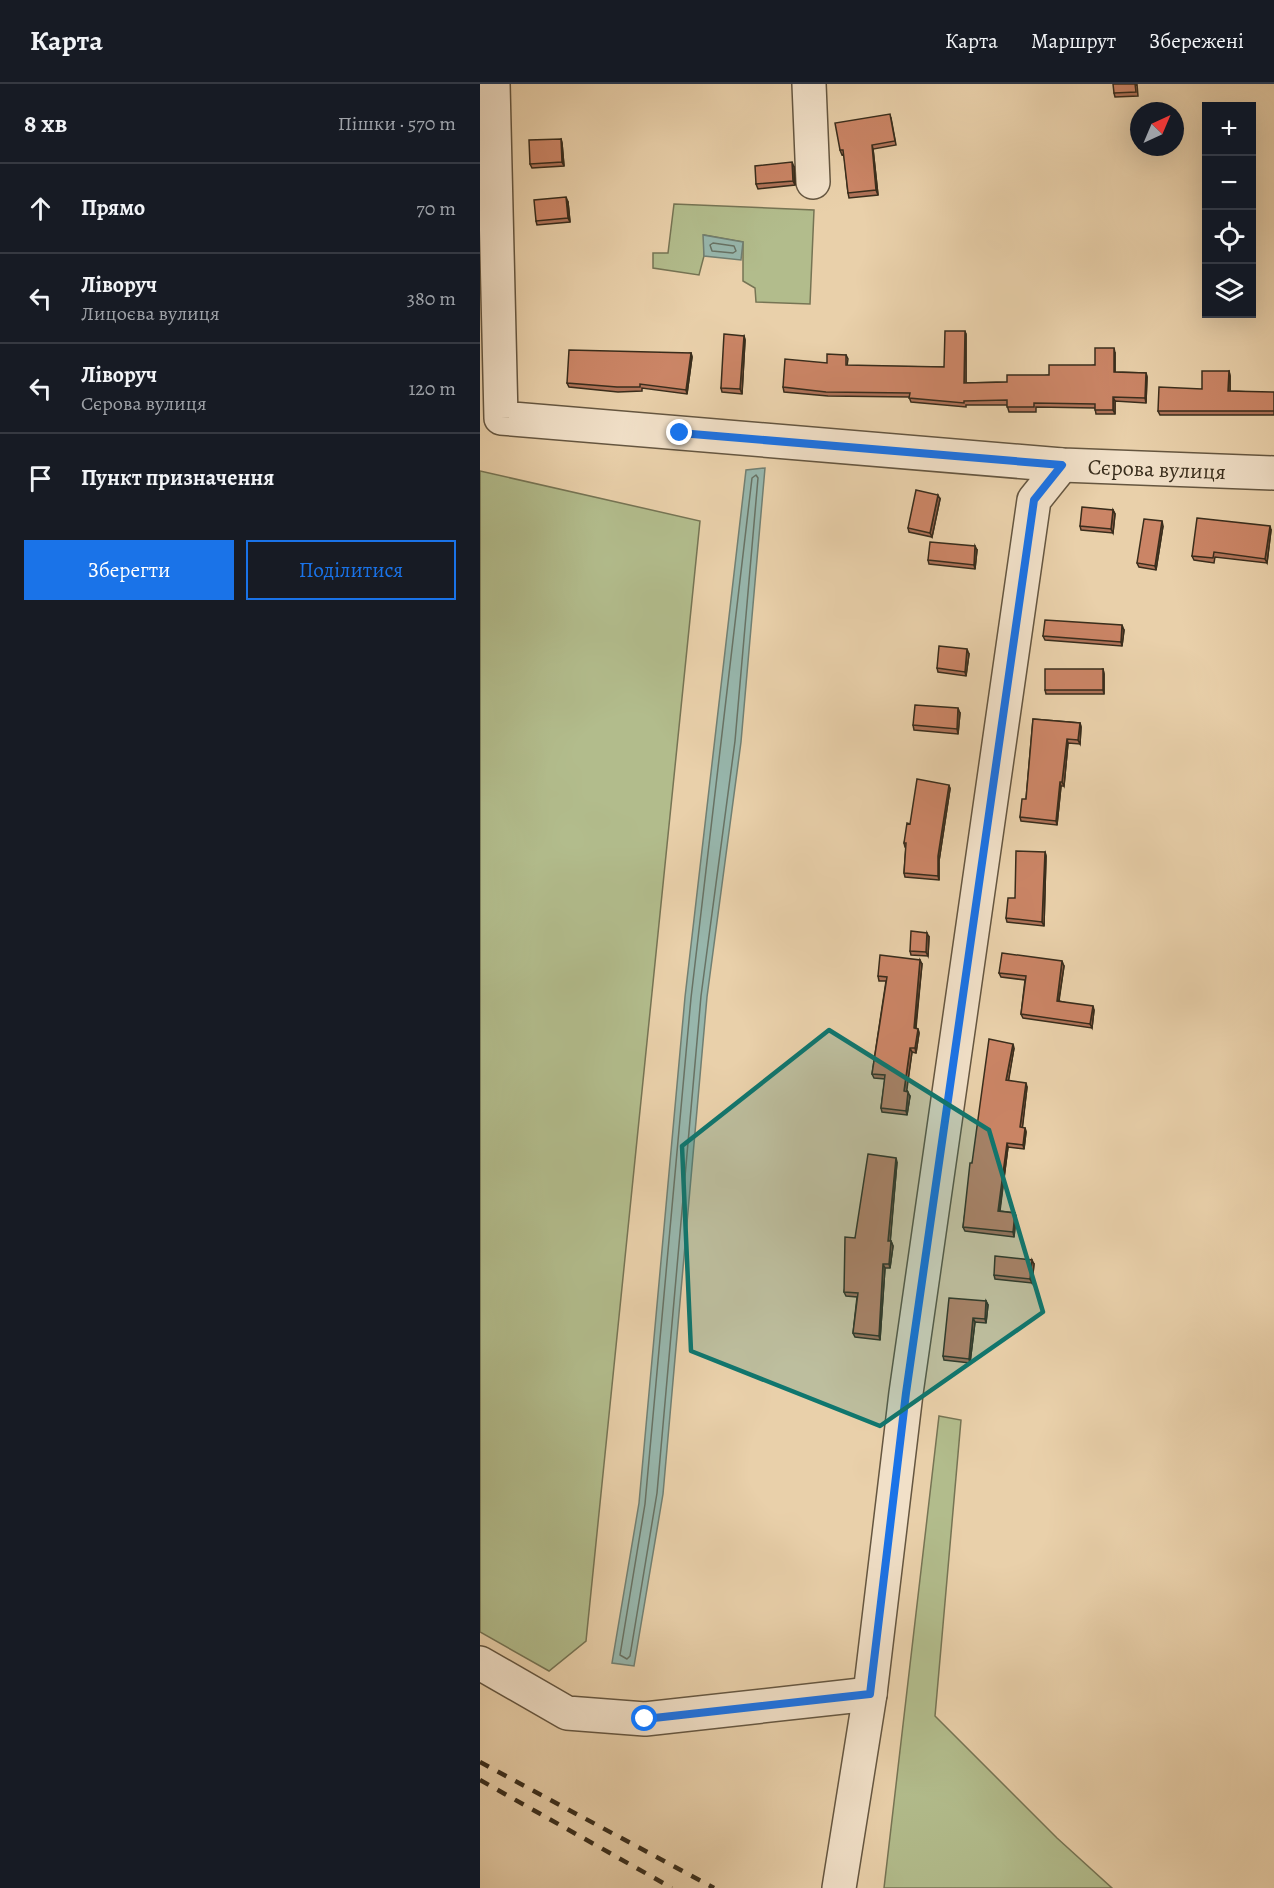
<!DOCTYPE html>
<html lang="uk">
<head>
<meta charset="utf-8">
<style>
	body { margin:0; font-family:Alegreya,serif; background:#242831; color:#f1f3f6 }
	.controls { position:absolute; right:18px; top:18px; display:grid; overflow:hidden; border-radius:0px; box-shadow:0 6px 24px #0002 }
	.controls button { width:54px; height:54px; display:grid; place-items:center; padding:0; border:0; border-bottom:2px solid #363941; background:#171b24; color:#f1f3f6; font:30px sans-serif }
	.compass { position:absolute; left:650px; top:18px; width:54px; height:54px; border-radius:50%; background:#171b24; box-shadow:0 6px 24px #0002; rotate:44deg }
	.stop { position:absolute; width:18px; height:18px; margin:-14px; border:4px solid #1a73e8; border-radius:50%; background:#fff }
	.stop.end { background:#1a73e8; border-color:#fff; box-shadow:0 2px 6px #0008 }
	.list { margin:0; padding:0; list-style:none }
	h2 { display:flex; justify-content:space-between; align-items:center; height:78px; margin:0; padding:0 24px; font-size:26px }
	h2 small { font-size:20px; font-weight:400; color:#9ea1a6 }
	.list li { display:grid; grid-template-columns:39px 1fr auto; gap:18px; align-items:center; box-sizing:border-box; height:90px; padding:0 24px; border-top:2px solid #363941 }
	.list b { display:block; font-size:22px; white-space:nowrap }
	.list p { margin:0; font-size:20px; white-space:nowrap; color:#9ea1a6 }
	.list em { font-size:20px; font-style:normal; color:#9ea1a6 }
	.actions { display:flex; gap:12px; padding:18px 24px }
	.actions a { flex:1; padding:14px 0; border:2px solid #1a73e8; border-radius:0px; text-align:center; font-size:21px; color:#1a73e8 }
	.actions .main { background:#1a73e8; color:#fff }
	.icon { flex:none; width:33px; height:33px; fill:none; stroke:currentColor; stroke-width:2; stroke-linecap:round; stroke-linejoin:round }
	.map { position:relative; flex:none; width:794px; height:1804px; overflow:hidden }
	header { display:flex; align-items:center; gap:36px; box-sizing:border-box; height:84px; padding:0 30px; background:#171b24; border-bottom:2px solid #363941 }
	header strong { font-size:28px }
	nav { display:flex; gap:33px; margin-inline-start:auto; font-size:21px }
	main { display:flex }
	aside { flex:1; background:#171b24 }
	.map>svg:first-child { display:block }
</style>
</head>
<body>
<header>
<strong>Карта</strong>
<nav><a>Карта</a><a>Маршрут</a><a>Збережені</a></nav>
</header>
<main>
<aside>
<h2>8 хв<small>Пішки · 570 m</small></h2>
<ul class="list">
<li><svg class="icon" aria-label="ahead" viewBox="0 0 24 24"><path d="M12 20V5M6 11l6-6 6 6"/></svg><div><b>Прямо</b></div><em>70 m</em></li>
<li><svg class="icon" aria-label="left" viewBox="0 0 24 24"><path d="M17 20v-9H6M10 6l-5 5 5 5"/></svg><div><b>Ліворуч</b><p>Лицоєва вулиця</p></div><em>380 m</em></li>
<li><svg class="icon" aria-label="left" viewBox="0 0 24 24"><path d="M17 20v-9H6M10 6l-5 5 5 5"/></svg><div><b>Ліворуч</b><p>Сєрова вулиця</p></div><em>120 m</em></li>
<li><svg class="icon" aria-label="arrive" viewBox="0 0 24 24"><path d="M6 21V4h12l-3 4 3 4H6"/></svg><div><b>Пункт призначення</b></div></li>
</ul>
<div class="actions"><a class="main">Зберегти</a><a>Поділитися</a></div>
</aside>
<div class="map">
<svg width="794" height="1804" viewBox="0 0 794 1804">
	<rect width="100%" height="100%" fill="#e9d0aa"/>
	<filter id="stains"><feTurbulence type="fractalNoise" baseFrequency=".00333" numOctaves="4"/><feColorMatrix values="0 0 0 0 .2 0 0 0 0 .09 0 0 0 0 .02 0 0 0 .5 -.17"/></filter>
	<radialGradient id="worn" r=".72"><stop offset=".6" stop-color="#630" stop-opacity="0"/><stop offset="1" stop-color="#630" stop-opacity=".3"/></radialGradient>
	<path fill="#b2bc8c" stroke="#767454" stroke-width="1.5" d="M 194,120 L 334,126 L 330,220 L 276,218 L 275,204 L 263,197 L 263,158 L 224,151 L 224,172 L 219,191 L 173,184 L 173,169 L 188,169 Z
		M 0,387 L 220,437 L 106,1557 L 69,1587 L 0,1548 Z
		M 459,1332 L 481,1336 L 455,1632 L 577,1754 L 632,1804 L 404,1804 Z"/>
	<path fill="#97b6ac" stroke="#717f72" stroke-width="1.5" d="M 223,151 L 263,158 L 261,176 L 224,172 Z
		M 285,384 L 261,658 L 227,913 L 183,1410 L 154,1582 L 132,1579 L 159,1419 L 205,913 L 266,386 Z"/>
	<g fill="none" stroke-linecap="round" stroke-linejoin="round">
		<path stroke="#687264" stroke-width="1.5" d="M 233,159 L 254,162 L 256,167 L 253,169 L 232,167 L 230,161 Z
			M 276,391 L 278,394 L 255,657 L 221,912 L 177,1409 L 150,1572 L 147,1575 L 140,1571 L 165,1420 L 211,914 L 272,394 Z"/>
		<defs>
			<g id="minor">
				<path id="s1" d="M 13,0 L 21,334 L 582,381 L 794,389"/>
				<path d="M 329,0 L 333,98"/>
				<path d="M 0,1579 L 87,1629 L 165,1635 L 390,1610"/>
				<path d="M 359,1804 L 390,1610 L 426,1309 L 554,416 L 582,381"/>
			</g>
		</defs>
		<use href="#minor" stroke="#655640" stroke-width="36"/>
		<use href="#minor" stroke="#f1e0c8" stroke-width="33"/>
		<path stroke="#392d1c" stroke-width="4.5" stroke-dasharray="10 10" stroke-linecap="butt" d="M 0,1678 L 234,1804
			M 0,1696 L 192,1804"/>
	</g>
	<path fill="#af7258" stroke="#392d1c" stroke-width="1.5" d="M 657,0 L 658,12 L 635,13 L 634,9 Z
		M 411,34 L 416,61 L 393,65 L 398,111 L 369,114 L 368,109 L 364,70 L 362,71 L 360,66 Z
		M 81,55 L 82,59 L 84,82 L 52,84 L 50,80 Z
		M 314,83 L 315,101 L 278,105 L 276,100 Z
		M 88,118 L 90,138 L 57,141 L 56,137 Z
		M 486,251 L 486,299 L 527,298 L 569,291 L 615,281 L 635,269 L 635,288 L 666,289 L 667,293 L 666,319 L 635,317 L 635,330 L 616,330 L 615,324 L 556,323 L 556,328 L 529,328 L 527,321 L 486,321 L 486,323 L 431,318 L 429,313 L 348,312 L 304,308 L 303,303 L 347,279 L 366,271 L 368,275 L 367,282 L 464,283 Z
		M 264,252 L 265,256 L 262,310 L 242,308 L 241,304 Z
		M 211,269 L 212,273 L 207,310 L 162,304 L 162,307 L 138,308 L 89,303 L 87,299 Z
		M 749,287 L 750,292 L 750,307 L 794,309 L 794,331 L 680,331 L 678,327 L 722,305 Z
		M 460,415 L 452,453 L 429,448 L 428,444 Z
		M 633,426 L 635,430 L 633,449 L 601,446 L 600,442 Z
		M 683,442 L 676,486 L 659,483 L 657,479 Z
		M 791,446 L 787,479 L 735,473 L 734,479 L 714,476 L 712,472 Z
		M 497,466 L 495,485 L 449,480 L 448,476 Z
		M 644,546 L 642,562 L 565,556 L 563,552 Z
		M 489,570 L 486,592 L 458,588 L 457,584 Z
		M 623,585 L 624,590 L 624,610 L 566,610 L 565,606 Z
		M 480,629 L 478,650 L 434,646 L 433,641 Z
		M 553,635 L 600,639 L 601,643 L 600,660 L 588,659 L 584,702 L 581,702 L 577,741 L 541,737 L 540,733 L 546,715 Z
		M 470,705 L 459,777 L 459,796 L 425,793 L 424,789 L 426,763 L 425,763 L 424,759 L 430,740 Z
		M 565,768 L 566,772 L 564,842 L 527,838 L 526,834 L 535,814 Z
		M 449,853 L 448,872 L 431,871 L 430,867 Z
		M 442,880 L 436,944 L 438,945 L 439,949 L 436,969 L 432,968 L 426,1008 L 430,1012 L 427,1031 L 402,1028 L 401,1024 L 405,995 L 394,994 L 392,990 L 406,897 L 399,897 L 398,892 Z
		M 584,882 L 579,917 L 614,926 L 612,944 L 543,934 L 541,930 L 545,896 L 521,893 L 519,889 Z
		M 534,964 L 528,997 L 547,1003 L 542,1044 L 545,1044 L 546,1048 L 544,1065 L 528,1063 L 520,1127 L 535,1129 L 536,1133 L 534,1153 L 485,1147 L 483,1143 L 492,1079 Z
		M 417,1078 L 410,1157 L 411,1157 L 413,1162 L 410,1184 L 405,1184 L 400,1256 L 375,1253 L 373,1249 L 377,1213 L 366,1212 L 364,1208 L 375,1154 Z
		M 554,1180 L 552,1199 L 515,1195 L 514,1191 Z
		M 506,1217 L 508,1221 L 506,1239 L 495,1238 L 490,1279 L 464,1276 L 463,1272 Z"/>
	<path fill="#8e5d47" stroke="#392d1c" stroke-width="1.5" d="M 81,55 L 82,59 L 84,82 L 82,78 Z
		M 392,61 L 393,65 L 398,111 L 396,106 Z
		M 312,78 L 314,83 L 315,101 L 313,97 Z
		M 86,113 L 88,118 L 90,138 L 88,134 Z
		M 485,247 L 486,251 L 486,303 L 484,299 Z
		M 264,252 L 265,256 L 262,310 L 260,305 Z
		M 634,264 L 635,269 L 635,292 L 634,288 Z
		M 211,269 L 212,273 L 207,310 L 206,306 Z
		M 749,287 L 750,292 L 750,312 L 748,307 Z
		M 666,289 L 667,293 L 666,319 L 665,314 Z
		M 633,313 L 635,317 L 635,330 L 633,326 Z
		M 458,411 L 460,415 L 452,453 L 450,449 Z
		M 633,426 L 635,430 L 633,449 L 631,445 Z
		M 682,437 L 683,442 L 676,486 L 675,482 Z
		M 790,442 L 791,446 L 787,479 L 785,475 Z
		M 495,462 L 497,466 L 495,485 L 494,481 Z
		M 642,541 L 644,546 L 642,562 L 641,558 Z
		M 487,565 L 489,570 L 486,592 L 485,588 Z
		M 623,585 L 624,590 L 624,610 L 623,606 Z
		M 478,624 L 480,629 L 478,650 L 477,645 Z
		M 600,639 L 601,643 L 600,660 L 598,656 Z
		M 587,655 L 588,659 L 584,702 L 582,698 Z
		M 580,698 L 581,702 L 577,741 L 576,737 Z
		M 469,701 L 470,705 L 459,777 L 459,796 L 458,792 L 458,772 Z
		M 565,768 L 566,772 L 564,842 L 562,838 Z
		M 447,849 L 449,853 L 448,872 L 446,868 Z
		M 440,876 L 442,880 L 435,948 L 434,944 Z
		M 582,877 L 584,882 L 578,921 L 577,917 Z
		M 613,922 L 614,926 L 612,944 L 610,940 Z
		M 438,945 L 439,949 L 436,969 L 435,964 Z
		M 533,960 L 534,964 L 528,1000 L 526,996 Z
		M 430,964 L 432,968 L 426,1012 L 424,1007 Z
		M 546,999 L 547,1003 L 542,1048 L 540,1043 Z
		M 428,1008 L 430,1012 L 427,1031 L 426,1027 Z
		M 545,1044 L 546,1048 L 544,1065 L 543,1061 Z
		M 527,1059 L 528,1063 L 519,1131 L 518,1127 Z
		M 416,1074 L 417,1078 L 410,1161 L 408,1157 Z
		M 535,1129 L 536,1133 L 534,1153 L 533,1148 Z
		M 411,1157 L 413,1162 L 410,1184 L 409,1180 Z
		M 552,1176 L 554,1180 L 552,1199 L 550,1195 Z
		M 403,1180 L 405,1184 L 400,1256 L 399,1252 Z
		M 506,1217 L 508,1221 L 506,1239 L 505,1235 Z
		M 493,1234 L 495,1238 L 490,1279 L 489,1275 Z"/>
	<path fill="#cb8566" stroke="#392d1c" stroke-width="1.5" d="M 633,0 L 655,0 L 656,8 L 634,9 Z
		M 410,30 L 415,57 L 392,61 L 396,106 L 368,109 L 363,66 L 360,66 L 355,39 Z
		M 81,55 L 82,78 L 50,80 L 49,56 Z
		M 312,78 L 313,97 L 276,100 L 275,82 Z
		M 86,113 L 88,134 L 56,137 L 54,116 Z
		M 465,247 L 485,247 L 484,299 L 527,298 L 527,291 L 569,291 L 569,281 L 615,281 L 615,264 L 634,264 L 634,288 L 666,289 L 665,314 L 633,313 L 633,326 L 615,326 L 615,320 L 554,319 L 554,323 L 527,323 L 527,316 L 484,317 L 484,319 L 429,314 L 430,309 L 346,308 L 303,303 L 305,275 L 347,279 L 347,270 L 366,271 L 366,281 L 464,283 Z
		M 244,250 L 264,252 L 260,305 L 241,304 Z
		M 89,266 L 211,269 L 206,306 L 160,300 L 160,303 L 137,303 L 87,299 Z
		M 722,287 L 749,287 L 748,307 L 794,308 L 794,327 L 678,327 L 679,303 L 722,305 Z
		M 436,406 L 458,411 L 450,449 L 428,444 Z
		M 602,423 L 633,426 L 631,445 L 600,442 Z
		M 717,434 L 790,442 L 785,475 L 734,468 L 733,474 L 712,472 Z
		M 664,435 L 682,437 L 675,482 L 657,479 Z
		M 450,458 L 495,462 L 494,481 L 448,476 Z
		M 565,536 L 642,541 L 641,558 L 563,552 Z
		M 459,562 L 487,565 L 485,588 L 457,584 Z
		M 565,585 L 623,585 L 623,606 L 565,606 Z
		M 435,621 L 478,624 L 477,645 L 433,641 Z
		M 553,635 L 600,639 L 598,656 L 587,655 L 582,698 L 580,698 L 576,737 L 540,733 L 542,715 L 546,715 Z
		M 437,695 L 469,701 L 458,772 L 458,792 L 424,789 L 426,759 L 424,759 L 427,739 L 430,740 Z
		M 536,767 L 565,768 L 562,838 L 526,834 L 528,814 L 535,814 Z
		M 431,847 L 447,849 L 446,868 L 430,867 Z
		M 522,869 L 582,877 L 577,917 L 613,922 L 610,940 L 541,930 L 546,892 L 519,889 Z
		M 400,871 L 440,876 L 434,944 L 438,945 L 435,964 L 430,964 L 424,1007 L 428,1008 L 426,1027 L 401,1024 L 405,991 L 392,990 L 407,893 L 398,892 Z
		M 509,955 L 533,960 L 526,996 L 546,999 L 540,1043 L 545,1044 L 543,1061 L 527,1059 L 518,1127 L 535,1129 L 533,1148 L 483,1143 L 490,1079 L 492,1079 Z
		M 388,1070 L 416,1074 L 408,1157 L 411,1157 L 409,1180 L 403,1180 L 399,1252 L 373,1249 L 378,1209 L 364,1208 L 365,1153 L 375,1154 Z
		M 515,1172 L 552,1176 L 550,1195 L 514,1191 Z
		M 469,1214 L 506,1217 L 505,1235 L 493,1234 L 489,1275 L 463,1272 Z"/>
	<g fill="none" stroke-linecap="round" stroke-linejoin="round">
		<path stroke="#1a73e8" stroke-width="8" d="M 165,1635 L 390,1610 L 426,1309 L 554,416 L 582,381 L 200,349"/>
	</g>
	<path fill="#0f766e" fill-opacity="0.2" stroke="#0f766e" stroke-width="4.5" stroke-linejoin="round" d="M 349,946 L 509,1046 L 563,1228 L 400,1342 L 211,1267 L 202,1062 Z"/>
	<g text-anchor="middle" stroke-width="4.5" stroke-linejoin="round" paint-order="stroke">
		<g font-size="22" fill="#392d1c" stroke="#f1e0c8">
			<text dy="8" stroke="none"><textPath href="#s1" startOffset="992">Сєрова вулиця</textPath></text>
		</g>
	</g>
	<rect width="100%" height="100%" filter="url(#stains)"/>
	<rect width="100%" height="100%" fill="url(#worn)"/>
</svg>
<div class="controls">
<button>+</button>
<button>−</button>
<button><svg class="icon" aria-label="locate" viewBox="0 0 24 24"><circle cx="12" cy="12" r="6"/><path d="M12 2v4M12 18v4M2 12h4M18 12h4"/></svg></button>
<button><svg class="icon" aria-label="layers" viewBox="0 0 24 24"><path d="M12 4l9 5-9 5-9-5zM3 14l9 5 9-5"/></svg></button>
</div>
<svg class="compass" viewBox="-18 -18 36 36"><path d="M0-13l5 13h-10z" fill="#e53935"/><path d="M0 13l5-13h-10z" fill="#9ea1a6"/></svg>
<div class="stop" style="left:165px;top:1635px"></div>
<div class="stop end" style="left:200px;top:349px"></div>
</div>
</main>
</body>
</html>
